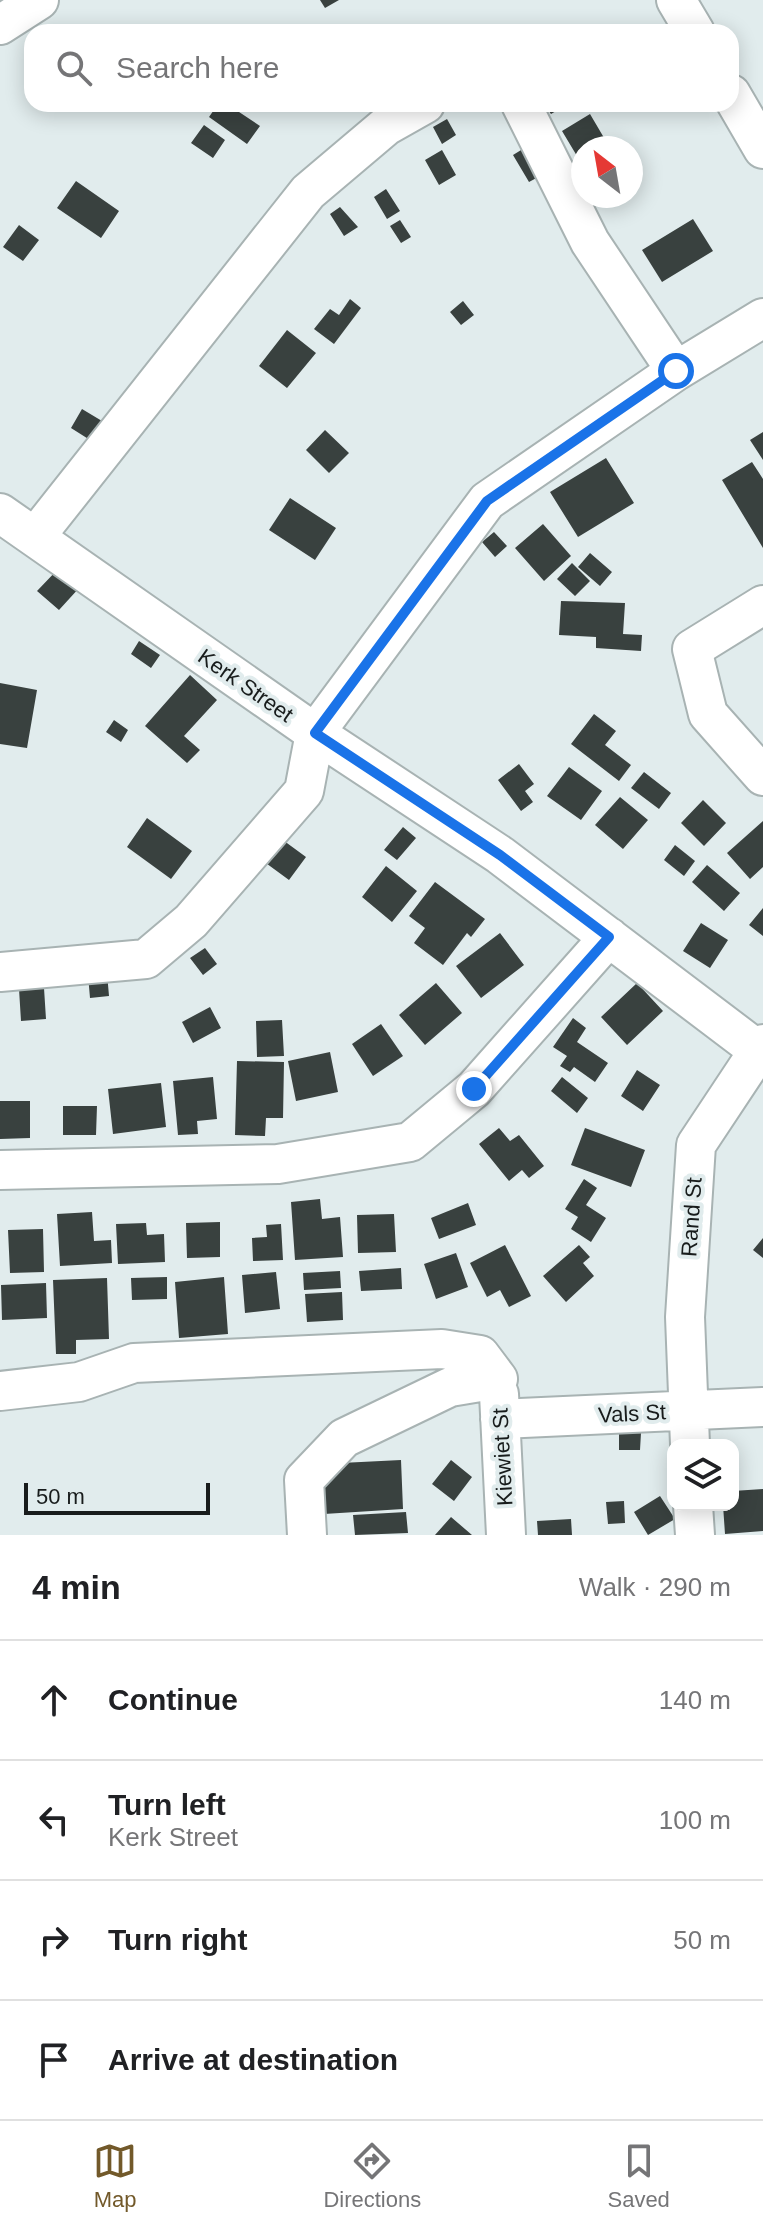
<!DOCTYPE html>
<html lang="en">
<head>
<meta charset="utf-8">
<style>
	body { margin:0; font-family:Helvetica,sans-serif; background:#f6f6f6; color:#202124 }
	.controls { position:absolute; right:24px; bottom:24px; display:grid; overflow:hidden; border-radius:16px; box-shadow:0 4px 20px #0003 }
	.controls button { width:72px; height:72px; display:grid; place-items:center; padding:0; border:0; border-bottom:2px solid #e0e0e0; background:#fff; color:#202124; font:40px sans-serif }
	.compass { position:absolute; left:571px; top:136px; width:72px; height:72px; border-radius:50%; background:#fff; box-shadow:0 4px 20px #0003; rotate:329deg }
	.scale { position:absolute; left:24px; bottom:20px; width:186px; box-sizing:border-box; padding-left:8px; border:4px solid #181c1c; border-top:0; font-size:22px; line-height:28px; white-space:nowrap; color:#181c1c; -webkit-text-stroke:6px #e1eced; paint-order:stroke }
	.stop { position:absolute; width:24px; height:24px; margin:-18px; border:6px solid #1a73e8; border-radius:50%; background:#fff }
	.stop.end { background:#1a73e8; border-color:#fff; box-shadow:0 2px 8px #0008 }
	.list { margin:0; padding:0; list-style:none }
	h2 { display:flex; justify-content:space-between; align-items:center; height:104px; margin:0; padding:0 32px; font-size:34px }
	h2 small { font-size:26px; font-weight:400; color:#757577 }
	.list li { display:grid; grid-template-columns:52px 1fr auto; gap:24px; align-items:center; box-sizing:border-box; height:120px; padding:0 32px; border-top:2px solid #e0e0e0 }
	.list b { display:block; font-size:30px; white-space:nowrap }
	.list p { margin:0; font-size:26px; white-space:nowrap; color:#757577 }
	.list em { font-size:26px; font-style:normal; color:#757577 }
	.icon { flex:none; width:44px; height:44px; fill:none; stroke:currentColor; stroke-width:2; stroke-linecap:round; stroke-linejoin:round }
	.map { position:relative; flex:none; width:763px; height:1535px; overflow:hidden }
	.search { position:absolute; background:#fff; box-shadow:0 4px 20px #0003; left:24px; right:24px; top:24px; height:88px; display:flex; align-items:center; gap:20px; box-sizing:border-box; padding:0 28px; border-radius:24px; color:#757577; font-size:30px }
	.sheet { height:584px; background:#fff }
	nav { display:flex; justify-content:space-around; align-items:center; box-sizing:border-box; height:112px; border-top:2px solid #e0e0e0; background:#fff; font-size:22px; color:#757577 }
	nav a { display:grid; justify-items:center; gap:4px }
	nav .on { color:#72592a }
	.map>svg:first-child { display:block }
</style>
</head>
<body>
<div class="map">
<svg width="763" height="1535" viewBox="0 0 763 1535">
	<rect width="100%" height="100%" fill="#e1eced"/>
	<path fill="#39413f" d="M 320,0 L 339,0 L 325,8 Z
		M 218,104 L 227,104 L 260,126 L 247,144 L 209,117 Z
		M 544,104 L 568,104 L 551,114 Z
		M 590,114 L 610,148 L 583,148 L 583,166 L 562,131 Z
		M 447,119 L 456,135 L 442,144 L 433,127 Z
		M 204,125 L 225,140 L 213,158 L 191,143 Z
		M 526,147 L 542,175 L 529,182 L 513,155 Z
		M 442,150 L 456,175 L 439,185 L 425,160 Z
		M 76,181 L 119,211 L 101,238 L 57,208 Z
		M 386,189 L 400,211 L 387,219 L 374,197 Z
		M 340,207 L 358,227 L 344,236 L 330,214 Z
		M 693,219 L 713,251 L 662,282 L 642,250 Z
		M 400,220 L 411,237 L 401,243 L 390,226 Z
		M 19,225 L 39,240 L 23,261 L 3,247 Z
		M 350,299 L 361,308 L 334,344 L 314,329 L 330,309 L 339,315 Z
		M 463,301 L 474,315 L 461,325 L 450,312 Z
		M 287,330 L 316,353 L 287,388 L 259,366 Z
		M 82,409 L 102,421 L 90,440 L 71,428 Z
		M 325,430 L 349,453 L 329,473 L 306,450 Z
		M 763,432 L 763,460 L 750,440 Z
		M 606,458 L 634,503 L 578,537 L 550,492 Z
		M 752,462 L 763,479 L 763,548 L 722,480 Z
		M 290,498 L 336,528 L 315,560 L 269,530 Z
		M 543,524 L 571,556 L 544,581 L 515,548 Z
		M 494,532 L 507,546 L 495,557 L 482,542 Z
		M 590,553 L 612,572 L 600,586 L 578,567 Z
		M 572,563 L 590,581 L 575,596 L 557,579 Z
		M 59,568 L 80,587 L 59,610 L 37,591 Z
		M 561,601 L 625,603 L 623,634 L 642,635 L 641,651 L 596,648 L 596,637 L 559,635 Z
		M 139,641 L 160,655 L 151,668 L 131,654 Z
		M 190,675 L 217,700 L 184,736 L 200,750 L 187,763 L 145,726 Z
		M 0,683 L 37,690 L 27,748 L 0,744 Z
		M 594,714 L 616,731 L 605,745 L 631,765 L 619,781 L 571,744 Z
		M 114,720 L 128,730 L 121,742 L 106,732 Z
		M 519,764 L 534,784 L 525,791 L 533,802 L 521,811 L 498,780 Z
		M 569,767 L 602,791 L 581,820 L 547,796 Z
		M 644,772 L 671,793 L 659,809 L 631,788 Z
		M 620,797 L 648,820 L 623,849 L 595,825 Z
		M 703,800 L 726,823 L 704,846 L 681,823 Z
		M 147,818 L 192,851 L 171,879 L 127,847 Z
		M 763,821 L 763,867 L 750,879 L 727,853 Z
		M 403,827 L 416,838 L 397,860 L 384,850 Z
		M 276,835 L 306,857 L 289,880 L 259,858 Z
		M 675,845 L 695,861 L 684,876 L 664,860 Z
		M 707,865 L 740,893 L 724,911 L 692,882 Z
		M 386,866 L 417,891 L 392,922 L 362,897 Z
		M 435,882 L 485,919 L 471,937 L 467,933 L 443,965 L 414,943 L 425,928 L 409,916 Z
		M 763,908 L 763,936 L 749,925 Z
		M 701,923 L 728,940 L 710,968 L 683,951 Z
		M 500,933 L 524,965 L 481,998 L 456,966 Z
		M 205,948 L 217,964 L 203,975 L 190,958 Z
		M 107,973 L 109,996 L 90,998 L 88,975 Z
		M 436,983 L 462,1013 L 425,1045 L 399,1015 Z
		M 637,983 L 663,1011 L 627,1045 L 601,1017 Z
		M 44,988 L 46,1019 L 21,1021 L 19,989 Z
		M 210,1007 L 221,1028 L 193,1043 L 182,1022 Z
		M 573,1018 L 586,1028 L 577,1042 L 608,1063 L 595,1082 L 574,1067 L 570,1072 L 560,1066 L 567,1056 L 553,1047 Z
		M 282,1020 L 284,1056 L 257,1057 L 256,1021 Z
		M 381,1024 L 403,1056 L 373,1076 L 352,1044 Z
		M 330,1052 L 338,1092 L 296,1101 L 288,1061 Z
		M 237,1061 L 284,1062 L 283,1118 L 266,1118 L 265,1136 L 235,1135 Z
		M 637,1070 L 660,1085 L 643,1111 L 621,1096 Z
		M 213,1077 L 217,1119 L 197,1121 L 198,1134 L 178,1135 L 173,1081 Z
		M 562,1077 L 588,1098 L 577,1113 L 551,1091 Z
		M 161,1083 L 166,1127 L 113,1134 L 108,1089 Z
		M 0,1101 L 30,1101 L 30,1138 L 0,1139 Z
		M 63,1106 L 97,1106 L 96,1135 L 63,1135 Z
		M 499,1128 L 510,1141 L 519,1135 L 544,1166 L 529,1178 L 522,1170 L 509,1181 L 479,1144 Z
		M 585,1128 L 645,1150 L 631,1187 L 571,1165 Z
		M 584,1179 L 597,1188 L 586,1205 L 606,1218 L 591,1242 L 571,1229 L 578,1217 L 565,1209 Z
		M 320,1199 L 322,1219 L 340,1217 L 343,1257 L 295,1260 L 291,1202 Z
		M 468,1203 L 476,1225 L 439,1239 L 431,1218 Z
		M 92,1212 L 94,1241 L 111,1240 L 112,1263 L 60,1266 L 57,1214 Z
		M 394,1214 L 396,1252 L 358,1253 L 357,1215 Z
		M 220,1222 L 220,1257 L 187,1258 L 186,1223 Z
		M 146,1223 L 147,1235 L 164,1234 L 165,1262 L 118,1264 L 116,1224 Z
		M 281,1224 L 283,1260 L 253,1261 L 252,1238 L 267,1237 L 266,1225 Z
		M 43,1229 L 44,1272 L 10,1273 L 8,1230 Z
		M 763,1238 L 763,1258 L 753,1250 Z
		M 505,1245 L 531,1296 L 509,1307 L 500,1290 L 487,1297 L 470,1263 Z
		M 579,1245 L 590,1257 L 583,1263 L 594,1276 L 566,1302 L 543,1276 Z
		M 456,1253 L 468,1287 L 436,1299 L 424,1264 Z
		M 401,1268 L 402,1289 L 361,1291 L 359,1271 Z
		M 340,1271 L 341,1288 L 304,1290 L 303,1273 Z
		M 276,1272 L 280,1309 L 245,1313 L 242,1275 Z
		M 167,1277 L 167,1299 L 132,1300 L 131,1278 Z
		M 224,1277 L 228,1334 L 179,1338 L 175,1282 Z
		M 107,1278 L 109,1339 L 76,1340 L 76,1354 L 56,1354 L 53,1280 Z
		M 46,1283 L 47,1318 L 2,1320 L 1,1285 Z
		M 342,1292 L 343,1320 L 307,1322 L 305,1294 Z
		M 619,1433 L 641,1433 L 640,1450 L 619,1450 Z
		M 401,1460 L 403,1509 L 324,1514 L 321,1464 Z
		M 451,1460 L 472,1477 L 454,1501 L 432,1484 Z
		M 763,1489 L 763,1531 L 725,1534 L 723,1505 L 733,1505 L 733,1491 Z
		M 660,1496 L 675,1519 L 648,1535 L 634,1512 Z
		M 624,1501 L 625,1523 L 608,1524 L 606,1502 Z
		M 406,1512 L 408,1533 L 355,1535 L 353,1515 Z
		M 451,1517 L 472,1535 L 435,1535 Z
		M 571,1519 L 572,1535 L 538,1535 L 537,1521 Z"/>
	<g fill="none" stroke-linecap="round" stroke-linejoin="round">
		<defs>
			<path id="minor" d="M 676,0 L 695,32
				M 0,25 L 39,0
				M 731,94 L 763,149
				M 521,104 L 590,242 L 676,371
				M 0,513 L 315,733 L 500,855 L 763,1054
				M 35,537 L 308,192 L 386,126 L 425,104
				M 763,605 L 692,649 L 708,714 L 763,776
				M 0,972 L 146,959 L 191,921 L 304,791 L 315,733 L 487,501 L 676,371 L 763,318
				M 0,1170 L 278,1164 L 410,1142 L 474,1089 L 609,937
				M 0,1391 L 79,1382 L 134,1363 L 442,1349 L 480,1355 L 498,1379
				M 499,1394 L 506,1535
				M 500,1419 L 763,1407
				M 690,1445 L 685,1317 L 696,1145 L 763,1044
				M 693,1505 L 695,1535
				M 307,1535 L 304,1480 L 344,1438 L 450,1387 L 498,1379"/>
		</defs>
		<use href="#minor" stroke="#a8b3b3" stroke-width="42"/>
		<use href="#minor" stroke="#fff" stroke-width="38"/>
	</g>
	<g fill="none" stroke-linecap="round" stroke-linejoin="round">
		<path stroke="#1a73e8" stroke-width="10" d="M 474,1089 L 609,937 L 500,855 L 315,733 L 487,501 L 676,371"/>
	</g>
	<g text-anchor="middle" stroke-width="8" stroke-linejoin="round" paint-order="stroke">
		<g font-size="22" fill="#181c1c" stroke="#e1eced">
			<text transform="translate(246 685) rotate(35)" y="8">Kerk Street</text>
			<text transform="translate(691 1217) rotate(-86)" y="8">Rand St</text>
			<text transform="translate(632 1413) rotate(-3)" y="8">Vals St</text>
			<text transform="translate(502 1457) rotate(-93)" y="8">Kiewiet St</text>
		</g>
	</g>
</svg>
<div class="controls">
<button><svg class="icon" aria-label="layers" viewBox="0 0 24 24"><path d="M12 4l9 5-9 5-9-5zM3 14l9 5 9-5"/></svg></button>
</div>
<svg class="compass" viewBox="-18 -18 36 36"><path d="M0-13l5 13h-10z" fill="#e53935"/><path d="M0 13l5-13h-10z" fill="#757577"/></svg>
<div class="scale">50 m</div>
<div class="stop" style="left:676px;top:371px"></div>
<div class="stop end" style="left:474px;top:1089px"></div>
<div class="search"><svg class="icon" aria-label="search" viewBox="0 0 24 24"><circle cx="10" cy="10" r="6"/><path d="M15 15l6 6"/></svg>Search here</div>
</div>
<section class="sheet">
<h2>4 min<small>Walk · 290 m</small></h2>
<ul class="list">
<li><svg class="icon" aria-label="ahead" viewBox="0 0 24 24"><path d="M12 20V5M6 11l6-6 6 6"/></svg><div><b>Continue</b></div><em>140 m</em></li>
<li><svg class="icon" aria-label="left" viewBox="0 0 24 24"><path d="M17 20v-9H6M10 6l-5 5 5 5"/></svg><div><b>Turn left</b><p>Kerk Street</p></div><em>100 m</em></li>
<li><svg class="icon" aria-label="right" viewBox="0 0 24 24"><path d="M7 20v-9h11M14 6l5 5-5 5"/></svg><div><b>Turn right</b></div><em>50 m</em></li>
<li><svg class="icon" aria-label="arrive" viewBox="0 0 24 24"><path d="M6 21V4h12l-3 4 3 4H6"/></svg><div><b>Arrive at destination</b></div></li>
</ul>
</section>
<nav>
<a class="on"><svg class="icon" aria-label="map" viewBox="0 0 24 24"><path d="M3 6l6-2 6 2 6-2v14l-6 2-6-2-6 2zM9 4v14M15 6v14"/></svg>Map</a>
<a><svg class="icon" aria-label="directions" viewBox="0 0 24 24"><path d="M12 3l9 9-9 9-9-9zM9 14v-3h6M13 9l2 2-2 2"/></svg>Directions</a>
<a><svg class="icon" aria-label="saved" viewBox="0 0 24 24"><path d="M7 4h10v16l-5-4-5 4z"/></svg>Saved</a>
</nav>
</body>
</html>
